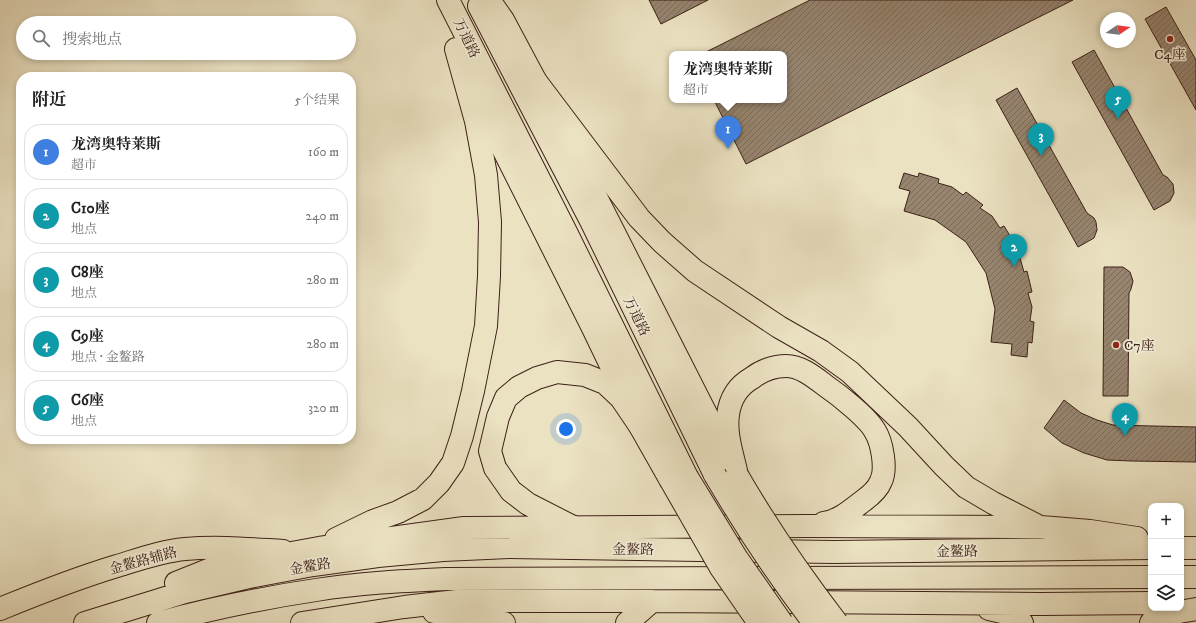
<!DOCTYPE html>
<html lang="zh">
<head>
<meta charset="utf-8">
<style>
	body { margin:0; font-family:"IM FELL DW Pica","Noto Serif SC",serif; background:#f6f6f6; color:#222 }
	.controls { position:absolute; right:12px; bottom:12px; display:grid; overflow:hidden; border-radius:8px; box-shadow:0 2px 6px #0003 }
	.controls button { width:36px; height:36px; display:grid; place-items:center; padding:0; border:0; border-bottom:1px solid #e0e0e0; background:#fff; color:#222; font:20px sans-serif }
	.compass { position:absolute; left:1100px; top:12px; width:36px; height:36px; border-radius:50%; background:#fff; box-shadow:0 2px 6px #0003; rotate:77deg }
	.you { position:absolute; left:566px; top:429px; width:14px; height:14px; margin:-10px; border:3px solid #fff; border-radius:50%; background:#1a73e8; box-shadow:0 0 0 6px #1a73e833 }
	.badge { display:grid; place-items:center; width:26px; height:26px; border-radius:50%; background:#8f2418; color:#fff; font-size:13px; font-weight:700 }
	.pin { position:absolute; translate:-50% -33px; filter:drop-shadow(0 1px 2px #0008) }
	.pin::after { content:''; position:absolute; top:21px; width:14px; height:12px; background:inherit; clip-path:polygon(0 0,100% 0,50% 100%) }
	.popup { position:absolute; left:669px; top:51px; width:118px; height:52px; box-sizing:border-box; display:grid; place-content:center; border-radius:8px; background:#fff; filter:drop-shadow(0 1px 3px #0005); font-size:13px; white-space:nowrap; color:#767676 }
	.popup b { font-size:15px; color:#222 }
	.popup::after { content:''; position:absolute; left:50%; top:100%; margin-left:-8px; border:8px solid transparent; border-top-color:#fff }
	.list { margin:0; padding:0; list-style:none }
	h2 { display:flex; justify-content:space-between; align-items:center; height:52px; margin:0; padding:0 16px; font-size:17px }
	h2 small { font-size:13px; font-weight:400; color:#767676 }
	.list li { display:grid; grid-template-columns:26px 1fr auto; gap:12px; align-items:center; box-sizing:border-box; height:56px; margin:0 8px 8px; padding:0 8px; border:1px solid #e0e0e0; border-radius:16px }
	.list b { display:block; font-size:15px; white-space:nowrap }
	.list p { margin:0; font-size:13px; white-space:nowrap; color:#767676 }
	.list em { font-size:13px; font-style:normal; color:#767676 }
	.icon { flex:none; width:22px; height:22px; fill:none; stroke:currentColor; stroke-width:2; stroke-linecap:round; stroke-linejoin:round }
	.map { position:relative; flex:none; width:1196px; height:623px; overflow:hidden }
	.search { position:absolute; background:#fff; box-shadow:0 2px 6px #0003; left:16px; top:16px; width:340px; height:44px; display:flex; align-items:center; gap:10px; box-sizing:border-box; padding:0 14px; border-radius:22px; color:#767676; font-size:15px }
	.panel { position:absolute; background:#fff; box-shadow:0 2px 6px #0003; left:16px; top:72px; width:340px; height:372px; border-radius:16px }
	.map>svg:first-child { display:block }
</style>
</head>
<body>
<div class="map">
<svg width="1196" height="623" viewBox="0 0 1196 623">
	<defs>
		<pattern id="building-hatch" width="6" height="6" patternUnits="userSpaceOnUse"><rect width="6" height="6" fill="#978570"/><path d="M-1 1l2-2M0 6l6-6M5 7l2-2" fill="none" stroke="#7c6c5b"/></pattern>
	</defs>
	<rect width="100%" height="100%" fill="#ebe2c2"/>
	<filter id="stains"><feTurbulence type="fractalNoise" baseFrequency=".005" numOctaves="4"/><feColorMatrix values="0 0 0 0 .2 0 0 0 0 .09 0 0 0 0 .02 0 0 0 .5 -.17"/></filter>
	<radialGradient id="worn" r=".72"><stop offset=".6" stop-color="#630" stop-opacity="0"/><stop offset="1" stop-color="#630" stop-opacity=".3"/></radialGradient>
	<path fill="url(#building-hatch)" stroke="#3d2117" d="M 649,0 L 708,0 L 661,24 Z
		M 810,0 L 1073,0 L 746,164 L 714,100 L 784,100 L 784,54 L 702,54 Z
		M 1166,7 L 1196,60 L 1196,110 L 1145,19 Z
		M 1094,50 L 1163,175 L 1167,177 L 1173,184 L 1174,193 L 1170,201 L 1154,210 L 1072,62 Z
		M 1017,88 L 1087,213 L 1094,218 L 1096,222 L 1097,230 L 1094,238 L 1078,247 L 996,100 Z
		M 904,173 L 918,177 L 919,173 L 939,179 L 938,183 L 952,187 L 963,195 L 966,192 L 983,205 L 980,208 L 992,216 L 1000,228 L 1004,226 L 1015,244 L 1012,246 L 1020,258 L 1024,272 L 1027,271 L 1032,292 L 1028,293 L 1032,307 L 1030,321 L 1034,322 L 1032,343 L 1028,342 L 1027,357 L 1011,355 L 1012,344 L 991,342 L 995,309 L 986,273 L 966,242 L 935,220 L 904,211 L 910,191 L 899,188 Z
		M 1104,267 L 1123,267 L 1130,272 L 1133,281 L 1131,289 L 1129,293 L 1128,396 L 1103,396 Z
		M 1064,400 L 1081,413 L 1097,420 L 1113,425 L 1196,427 L 1196,462 L 1131,461 L 1107,460 L 1084,453 L 1062,443 L 1044,428 Z"/>
	<g fill="none" stroke-linecap="round" stroke-linejoin="round">
		<defs>
			<path id="primary" d="M 448,0 L 566,232 L 687,477
				M 489,0 L 503,20 L 567,140 L 730,461
				M 479,6 L 591,221 L 715,475
				M 473,89 L 593,328 L 640,426 L 670,479
				M 0,609 C 39,593 77,578 117,566 C 140,559 162,551 185,549 C 218,546 250,549 283,551"/>
			<path id="highway" d="M 534,79 L 639,218 L 662,242 L 695,271 L 779,327 L 821,351 L 850,372 L 908,427 L 944,466 L 966,487 L 993,503 L 1036,525
				M 737,475 C 733,456 725,434 728,415 C 730,399 738,386 752,378 C 761,371 774,366 786,366 C 801,366 814,377 826,386 C 839,395 868,418 875,431 C 882,442 887,469 881,481 C 878,489 870,496 863,501 C 851,510 839,521 824,523
				M 573,527 L 528,504 L 511,491 L 495,468 L 490,451 L 498,417 L 506,398 L 519,387 L 537,378 L 557,372 L 585,375 L 605,383 L 621,398 L 640,426
				M 336,539 L 373,521 L 398,512 L 423,499 L 439,483 L 453,463 L 462,436 L 473,391 L 486,326 L 489,276 L 490,222 L 486,175 L 476,121 L 456,49
				M 1181,548 L 1196,548
				M 1181,577 L 1196,577
				M 176,583 L 211,569 L 254,560 L 319,548 L 464,528 L 809,526 L 1041,527 L 1090,531 L 1137,538
				M 989,609 L 1006,613 L 1022,623
				M 434,612 L 504,623
				M 85,623 L 185,592 L 249,577 L 313,565 L 378,556 L 443,550 L 509,547 L 834,552 L 1151,548
				M 158,623 C 210,609 262,598 316,590 C 359,583 402,581 446,579 L 1151,577
				M 302,623 L 404,607 L 457,601 L 652,601 L 1041,604 L 1151,603
				M 627,623 L 652,601
				M 1151,623 L 1179,612 L 1196,609"/>
		</defs>
		<use href="#primary" stroke="#3d2117" stroke-width="24"/>
		<use href="#highway" stroke="#3d2117" stroke-width="24"/>
		<use href="#primary" stroke="#ebe2c2" stroke-width="22"/>
		<use href="#highway" stroke="#ebe2c2" stroke-width="22"/>
		<defs>
			<path id="primary-bridge" d="M 715,475 C 745,526 778,576 814,623
				M 737,475 C 767,527 801,576 837,623
				M 687,477 L 736,557 L 782,623
				M 670,479 L 721,568 L 759,623"/>
		</defs>
		<use href="#primary-bridge" stroke="#3d2117" stroke-width="24" stroke-linecap="butt"/>
		<use href="#primary-bridge" stroke="#ebe2c2" stroke-width="22"/>
	</g>
	<g fill="#8f2418" stroke="#f2ecd7" stroke-width="1.5">
		<circle cx="1170" cy="39" r="4"/>
		<circle cx="1116" cy="345" r="4"/>
	</g>
	<g text-anchor="middle" stroke-width="3.5" stroke-linejoin="round" paint-order="stroke">
		<g font-size="14" fill="#3d2117" stroke="#f2ecd7">
			<text transform="translate(467 38) rotate(64)" y="5">万道路</text>
			<text transform="translate(637 316) rotate(64)" y="5">万道路</text>
			<text transform="translate(633 549) rotate(1)" y="5">金鳌路</text>
			<text transform="translate(957 551) rotate(-1)" y="5">金鳌路</text>
			<text transform="translate(143 560) rotate(-15)" y="5">金鳌路辅路</text>
			<text transform="translate(310 566) rotate(-9)" y="5">金鳌路</text>
		</g>
		<g font-size="14" fill="#3d2117" stroke="#f2ecd7">
			<text x="1170" y="59">C4座</text>
			<text x="1124" y="350" text-anchor="start">C7座</text>
		</g>
	</g>
	<rect width="100%" height="100%" filter="url(#stains)"/>
	<rect width="100%" height="100%" fill="url(#worn)"/>
</svg>
<div class="controls">
<button>+</button>
<button>−</button>
<button><svg class="icon" aria-label="layers" viewBox="0 0 24 24"><path d="M12 4l9 5-9 5-9-5zM3 14l9 5 9-5"/></svg></button>
</div>
<svg class="compass" viewBox="-18 -18 36 36"><path d="M0-13l5 13h-10z" fill="#e53935"/><path d="M0 13l5-13h-10z" fill="#767676"/></svg>
<div class="you"></div>
<div class="pin badge" style="left:728px;top:149px;background:#3f7fe0">1</div>
<div class="popup"><b>龙湾奥特莱斯</b>超市</div>
<div class="pin badge" style="left:1014px;top:267px;background:#0f9aa8">2</div>
<div class="pin badge" style="left:1041px;top:156px;background:#0f9aa8">3</div>
<div class="pin badge" style="left:1125px;top:436px;background:#0f9aa8">4</div>
<div class="pin badge" style="left:1118px;top:119px;background:#0f9aa8">5</div>
<div class="search"><svg class="icon" aria-label="search" viewBox="0 0 24 24"><circle cx="10" cy="10" r="6"/><path d="M15 15l6 6"/></svg>搜索地点</div>
<section class="panel">
<h2>附近<small>5个结果</small></h2>
<ul class="list">
<li><span class="badge" style="background:#3f7fe0">1</span><div><b>龙湾奥特莱斯</b><p>超市</p></div><em>160 m</em></li>
<li><span class="badge" style="background:#0f9aa8">2</span><div><b>C10座</b><p>地点</p></div><em>240 m</em></li>
<li><span class="badge" style="background:#0f9aa8">3</span><div><b>C8座</b><p>地点</p></div><em>280 m</em></li>
<li><span class="badge" style="background:#0f9aa8">4</span><div><b>C9座</b><p>地点 · 金鳌路</p></div><em>280 m</em></li>
<li><span class="badge" style="background:#0f9aa8">5</span><div><b>C6座</b><p>地点</p></div><em>320 m</em></li>
</ul>
</section>
</div>
</body>
</html>
